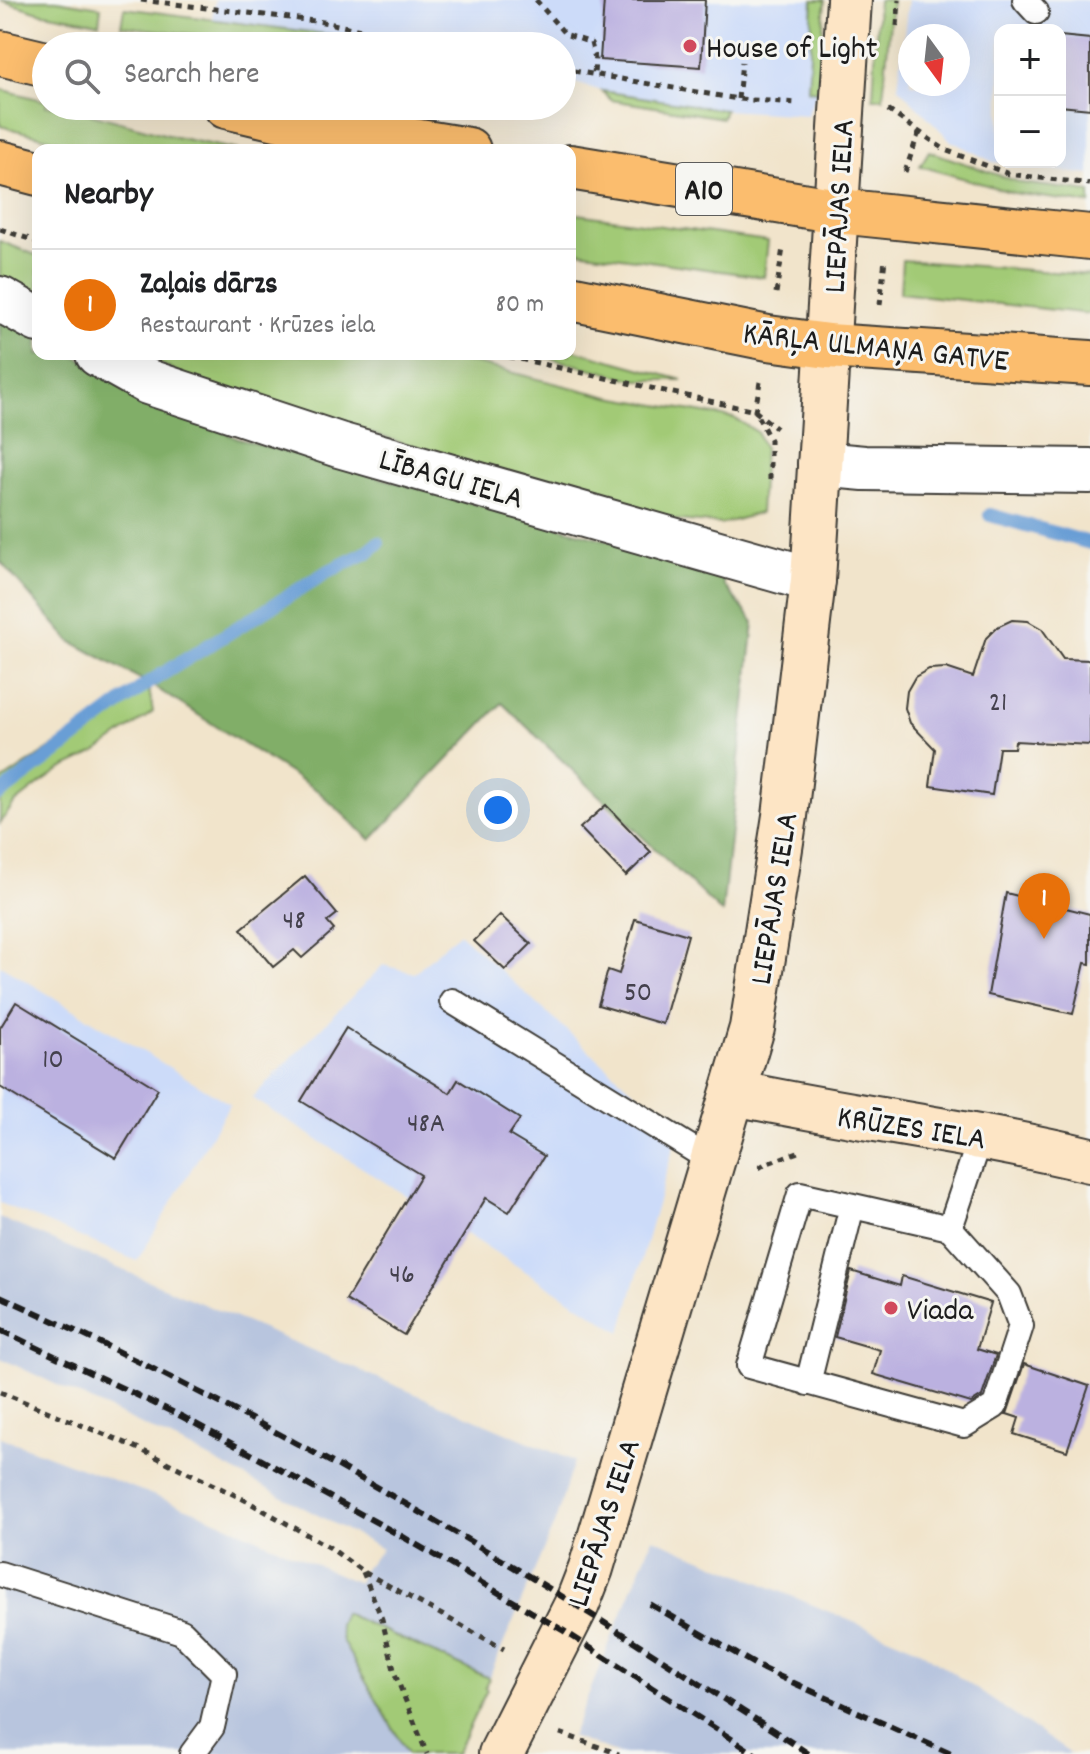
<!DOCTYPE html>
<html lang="en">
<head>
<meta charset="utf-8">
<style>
	body { margin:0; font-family:Dekko,sans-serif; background:#f6f6f6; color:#202124 }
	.controls { position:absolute; right:24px; top:24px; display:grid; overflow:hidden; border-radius:16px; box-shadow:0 8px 32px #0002 }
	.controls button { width:72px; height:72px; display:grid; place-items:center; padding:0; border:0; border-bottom:2px solid #e0e0e0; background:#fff; color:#202124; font:40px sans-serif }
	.compass { position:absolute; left:898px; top:24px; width:72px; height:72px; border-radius:50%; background:#fff; box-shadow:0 8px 32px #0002; rotate:165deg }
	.you { position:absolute; left:498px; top:810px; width:28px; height:28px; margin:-20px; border:6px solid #fff; border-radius:50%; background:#1a73e8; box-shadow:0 0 0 12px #1a73e833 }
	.badge { display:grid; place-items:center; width:52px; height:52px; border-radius:50%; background:#b45309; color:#fff; font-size:26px; font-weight:700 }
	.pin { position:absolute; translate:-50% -66px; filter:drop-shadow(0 2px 4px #0008) }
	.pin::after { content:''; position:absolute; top:42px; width:28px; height:24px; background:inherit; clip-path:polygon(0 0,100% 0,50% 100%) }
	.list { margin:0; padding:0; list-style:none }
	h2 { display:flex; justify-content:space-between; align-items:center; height:104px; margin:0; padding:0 32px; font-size:34px }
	h2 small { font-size:26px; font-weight:400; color:#757577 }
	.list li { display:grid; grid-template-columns:52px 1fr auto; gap:24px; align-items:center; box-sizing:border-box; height:112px; padding:0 32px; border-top:2px solid #e0e0e0 }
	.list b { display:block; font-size:30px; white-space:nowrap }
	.list p { margin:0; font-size:26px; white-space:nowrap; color:#757577 }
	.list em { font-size:26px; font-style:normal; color:#757577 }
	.icon { flex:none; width:44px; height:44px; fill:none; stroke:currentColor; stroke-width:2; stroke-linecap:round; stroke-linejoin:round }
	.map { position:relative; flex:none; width:1090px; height:1754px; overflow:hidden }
	.search { position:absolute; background:#fff; box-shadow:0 8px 32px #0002; left:32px; top:32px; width:544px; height:88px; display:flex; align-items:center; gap:20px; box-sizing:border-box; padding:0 28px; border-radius:44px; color:#757577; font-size:30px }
	.panel { position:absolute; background:#fff; box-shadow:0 8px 32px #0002; left:32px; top:144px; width:544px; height:216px; border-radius:16px }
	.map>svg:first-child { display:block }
</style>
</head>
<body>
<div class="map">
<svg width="1090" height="1754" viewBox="0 0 1090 1754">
	<rect width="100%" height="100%" fill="#f6f6f2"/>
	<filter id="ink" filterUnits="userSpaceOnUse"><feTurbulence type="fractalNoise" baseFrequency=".0125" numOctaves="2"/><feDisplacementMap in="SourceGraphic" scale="16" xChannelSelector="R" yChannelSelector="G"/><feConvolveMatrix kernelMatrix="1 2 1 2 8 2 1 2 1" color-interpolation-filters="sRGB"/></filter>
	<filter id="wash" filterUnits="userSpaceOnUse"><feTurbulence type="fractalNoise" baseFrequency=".006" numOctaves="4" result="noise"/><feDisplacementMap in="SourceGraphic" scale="32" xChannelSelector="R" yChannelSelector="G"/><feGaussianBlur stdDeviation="1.8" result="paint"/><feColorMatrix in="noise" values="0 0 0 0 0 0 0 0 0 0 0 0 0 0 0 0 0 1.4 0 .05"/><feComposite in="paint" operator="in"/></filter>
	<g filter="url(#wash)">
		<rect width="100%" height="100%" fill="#f1e4cb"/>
		<path fill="#ccdbf9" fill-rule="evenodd" d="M 215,0 L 813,0 L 808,89 L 818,91 L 807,115 L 725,110 L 602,91 L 562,79 L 562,46 L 397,46 L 356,38 L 212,19 Z
			M 908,0 L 1090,0 L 1090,175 L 993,162 L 951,141 L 898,87 ZM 1000,30 L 1060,30 L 1060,162 L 1000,162 ZM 910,36 L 958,36 L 958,84 L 910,84 Z
			M 459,933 L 678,1131 L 621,1332 L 252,1098 L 383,965 L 414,973 Z
			M 0,965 L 230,1104 L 137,1261 L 0,1203 Z"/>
		<path fill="#b8c5de" d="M 0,1218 L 574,1461 L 555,1522 L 489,1678 L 345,1614 L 342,1641 L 408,1754 L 0,1754 L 0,1437 L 200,1513 L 358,1583 L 362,1571 L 382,1549 L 192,1449 L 0,1358 Z
			M 653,1538 L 918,1649 L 1071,1754 L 619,1754 L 571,1737 Z"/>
		<path fill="#a2ca76" stroke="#5f7349" stroke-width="2" d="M 0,0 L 56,0 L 101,7 L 99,23 L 39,12 Z
			M 813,0 L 825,0 L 818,91 L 808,90 Z
			M 878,0 L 892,0 L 883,98 L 873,98 Z
			M 124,8 L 356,38 L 397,46 L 290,46 L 121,26 Z
			M 0,89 L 46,101 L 46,106 L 62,106 L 175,137 L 238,150 L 95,150 L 0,126 Z
			M 602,91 L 725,110 L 722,118 L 611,100 Z
			M 929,151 L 1021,183 L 1090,192 L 1090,204 L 1014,193 L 920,166 Z
			M 570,213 L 768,241 L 764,277 L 570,250 Z
			M 0,241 L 38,256 L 38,298 L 0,276 Z
			M 902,260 L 1090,275 L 1090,314 L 900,293 Z
			M 570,349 L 682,380 L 636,380 L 533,354 L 570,354 Z
			M 141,354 L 438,354 L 610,397 L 734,418 L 757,432 L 764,448 L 760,513 L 722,524 L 654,518 L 193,380 Z
			M 148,683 L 153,712 L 95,753 L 61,769 L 41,783 L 14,804 L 0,823 L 0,782 Z
			M 344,1613 L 489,1678 L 485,1688 L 487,1690 L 456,1754 L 408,1754 L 342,1641 L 339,1624 Z"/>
		<path fill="#81ae67" stroke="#4e6542" stroke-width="2" d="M 0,318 L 38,337 L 38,354 L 71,354 L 236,438 L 723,572 L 724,585 L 754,622 L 722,913 L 502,703 L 371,840 L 318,791 L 148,683 L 70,641 L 0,561 Z"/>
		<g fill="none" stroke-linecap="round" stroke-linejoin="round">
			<path stroke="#699ed5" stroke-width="14" d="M 990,515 L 1090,543
				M 0,794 L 148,683 L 327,572 L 366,553 L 378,543"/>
		</g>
		<g id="blocks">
			<path fill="#bbb1e0" d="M 604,0 L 705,0 L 701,67 L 600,60 Z
				M 1060,36 L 1090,39 L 1090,109 L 1060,106 Z
				M 1012,620 L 1028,621 L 1042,629 L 1063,659 L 1090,660 L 1090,745 L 1015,741 L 1014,748 L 999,748 L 992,795 L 930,786 L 935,749 L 910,723 L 905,708 L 907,691 L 915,677 L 929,669 L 946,668 L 973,677 L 986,638 L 997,627 Z
				M 606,805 L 651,852 L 626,876 L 580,828 Z
				M 305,876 L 337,914 L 327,922 L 334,930 L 302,958 L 294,950 L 273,967 L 241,929 Z
				M 1006,893 L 1090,914 L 1090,964 L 1085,963 L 1073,1014 L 988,995 Z
				M 500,915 L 531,944 L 505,970 L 474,941 Z
				M 635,919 L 688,935 L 663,1024 L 598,1005 L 608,970 L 619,974 Z
				M 16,1002 L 158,1089 L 116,1158 L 0,1087 L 0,1028 Z
				M 346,1028 L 450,1093 L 458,1080 L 520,1119 L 509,1135 L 544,1156 L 509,1212 L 486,1198 L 404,1335 L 346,1300 L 421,1175 L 301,1101 Z
				M 851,1271 L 900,1286 L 902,1276 L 991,1303 L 977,1349 L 996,1355 L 982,1396 L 971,1403 L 873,1374 L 880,1350 L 835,1337 Z
				M 1024,1364 L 1089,1386 L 1067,1451 L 1014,1434 L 1019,1418 L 1007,1414 Z"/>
		</g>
	</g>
	<g filter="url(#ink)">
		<use href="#blocks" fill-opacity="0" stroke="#3c3a36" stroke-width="2"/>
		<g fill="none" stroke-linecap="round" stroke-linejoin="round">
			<defs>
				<path id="lane" d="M 1025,0 L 1036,12
					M 452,1001 L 712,1161
					M 950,1228 L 800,1194 L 749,1366 L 964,1425 L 995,1406 L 1021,1326 L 1009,1294 L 950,1228 L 981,1136
					M 808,1383 L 852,1206
					M 0,1574 L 182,1632 L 224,1674 L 212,1727 L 192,1754"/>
				<path id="street" d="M 0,299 L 38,320
					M 98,354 L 148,382 L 339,445 L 813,580
					M 820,464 L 864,468 L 1090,471"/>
				<path id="secondary" d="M 735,1093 C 853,1118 973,1132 1090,1160
					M 501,1754 L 577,1604 L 591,1568 L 752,1028 L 785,816 L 813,580 L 849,0"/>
				<path id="highway" d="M 0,53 L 46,64
					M 226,106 L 285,120 L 468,150
					M 0,163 L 38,173
					M 570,167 L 838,211 L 1090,237
					M 570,298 L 768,338 L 828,346 L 1090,363"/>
			</defs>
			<use href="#lane" stroke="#3c3a36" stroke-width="28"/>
			<use href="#street" stroke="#3c3a36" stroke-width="48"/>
			<use href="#secondary" stroke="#3c3a36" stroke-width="48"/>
			<use href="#highway" stroke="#3c3a36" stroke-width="48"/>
			<path stroke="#3c3a36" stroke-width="5" stroke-dasharray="6 6" stroke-linecap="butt" d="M 141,0 L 323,22 L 438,46
				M 536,0 L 565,34 L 591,43 L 595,59 L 594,75
				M 897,26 L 899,0
				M 562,69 L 738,99 L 798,103
				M 738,99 L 742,62
				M 888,110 L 945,150 L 1009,174 L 1090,184
				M 905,172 L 919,132
				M 0,229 L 38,242
				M 776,293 L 783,248
				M 880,305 L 885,259
				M 497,354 L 755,411 L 776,428
				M 760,382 L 755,411 L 770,440 L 770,480
				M 759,1168 L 765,1164 L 798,1152
				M 0,1392 L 133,1446 L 243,1499 L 329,1547 L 362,1571 L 504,1649
				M 363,1572 L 382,1619 L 395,1674 L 427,1754
				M 560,1733 L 619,1754"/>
			<use href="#lane" stroke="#fff" stroke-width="24"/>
			<use href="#street" stroke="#fff" stroke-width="44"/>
			<use href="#secondary" stroke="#fde5c5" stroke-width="44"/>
			<use href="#highway" stroke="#fbbd6e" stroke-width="44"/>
			<path stroke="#1c1c1c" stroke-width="6" stroke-dasharray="12 6" stroke-linecap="butt" d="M 0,1296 C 242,1406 475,1537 697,1682 C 734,1706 772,1729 809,1754
				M 0,1330 L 183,1417 L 405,1538 L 564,1631 L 755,1754
				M 650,1604 L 763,1669 L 951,1754"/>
		</g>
	</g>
	<g fill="#d1495b" stroke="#f6f6f2" stroke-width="3">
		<circle cx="690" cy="46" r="8"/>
		<circle cx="891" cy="1308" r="8"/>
	</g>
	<g text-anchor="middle" stroke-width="6" stroke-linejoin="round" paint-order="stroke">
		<g font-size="28" fill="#44414d">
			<text x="998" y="710">21</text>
			<text x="294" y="928">48</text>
			<text x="638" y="1000">50</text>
			<text x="53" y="1067">10</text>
			<text x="426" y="1131">48A</text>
			<text x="402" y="1282">46</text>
		</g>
		<rect fill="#f6f6f2" stroke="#5d5d5c" stroke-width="2" x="676" y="163" width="56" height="52" rx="6"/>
		<g font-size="30" font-weight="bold" fill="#1c1c1c">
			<text x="704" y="199">A10</text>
		</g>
		<g font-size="32" fill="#1c1c1c" stroke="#f6f6f2" text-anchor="start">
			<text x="706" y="57">House of Light</text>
			<text x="907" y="1319">Viada</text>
		</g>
		<g font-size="32" fill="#1c1c1c" stroke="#f6f6f2">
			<text transform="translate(837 206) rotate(-87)" y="11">LIEPĀJAS IELA</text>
			<text transform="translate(876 345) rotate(6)" y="11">KĀRĻA ULMAŅA GATVE</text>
			<text transform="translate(452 477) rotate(16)" y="11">LĪBAGU IELA</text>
			<text transform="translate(772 898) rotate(-81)" y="11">LIEPĀJAS IELA</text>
			<text transform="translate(912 1126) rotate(9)" y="11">KRŪZES IELA</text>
			<text transform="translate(602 1522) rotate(-72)" y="11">LIEPĀJAS IELA</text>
		</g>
	</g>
</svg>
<div class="controls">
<button>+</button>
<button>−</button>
</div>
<svg class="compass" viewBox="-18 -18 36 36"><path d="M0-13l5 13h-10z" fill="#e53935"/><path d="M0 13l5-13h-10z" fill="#757577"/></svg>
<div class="you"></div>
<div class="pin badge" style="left:1044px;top:939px;background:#e8710a">1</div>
<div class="search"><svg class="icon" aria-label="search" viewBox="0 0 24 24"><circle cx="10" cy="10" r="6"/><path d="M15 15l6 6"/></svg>Search here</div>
<section class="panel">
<h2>Nearby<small></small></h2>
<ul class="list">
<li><span class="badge" style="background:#e8710a">1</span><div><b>Zaļais dārzs</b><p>Restaurant · Krūzes iela</p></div><em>80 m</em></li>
</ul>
</section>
</div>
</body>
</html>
